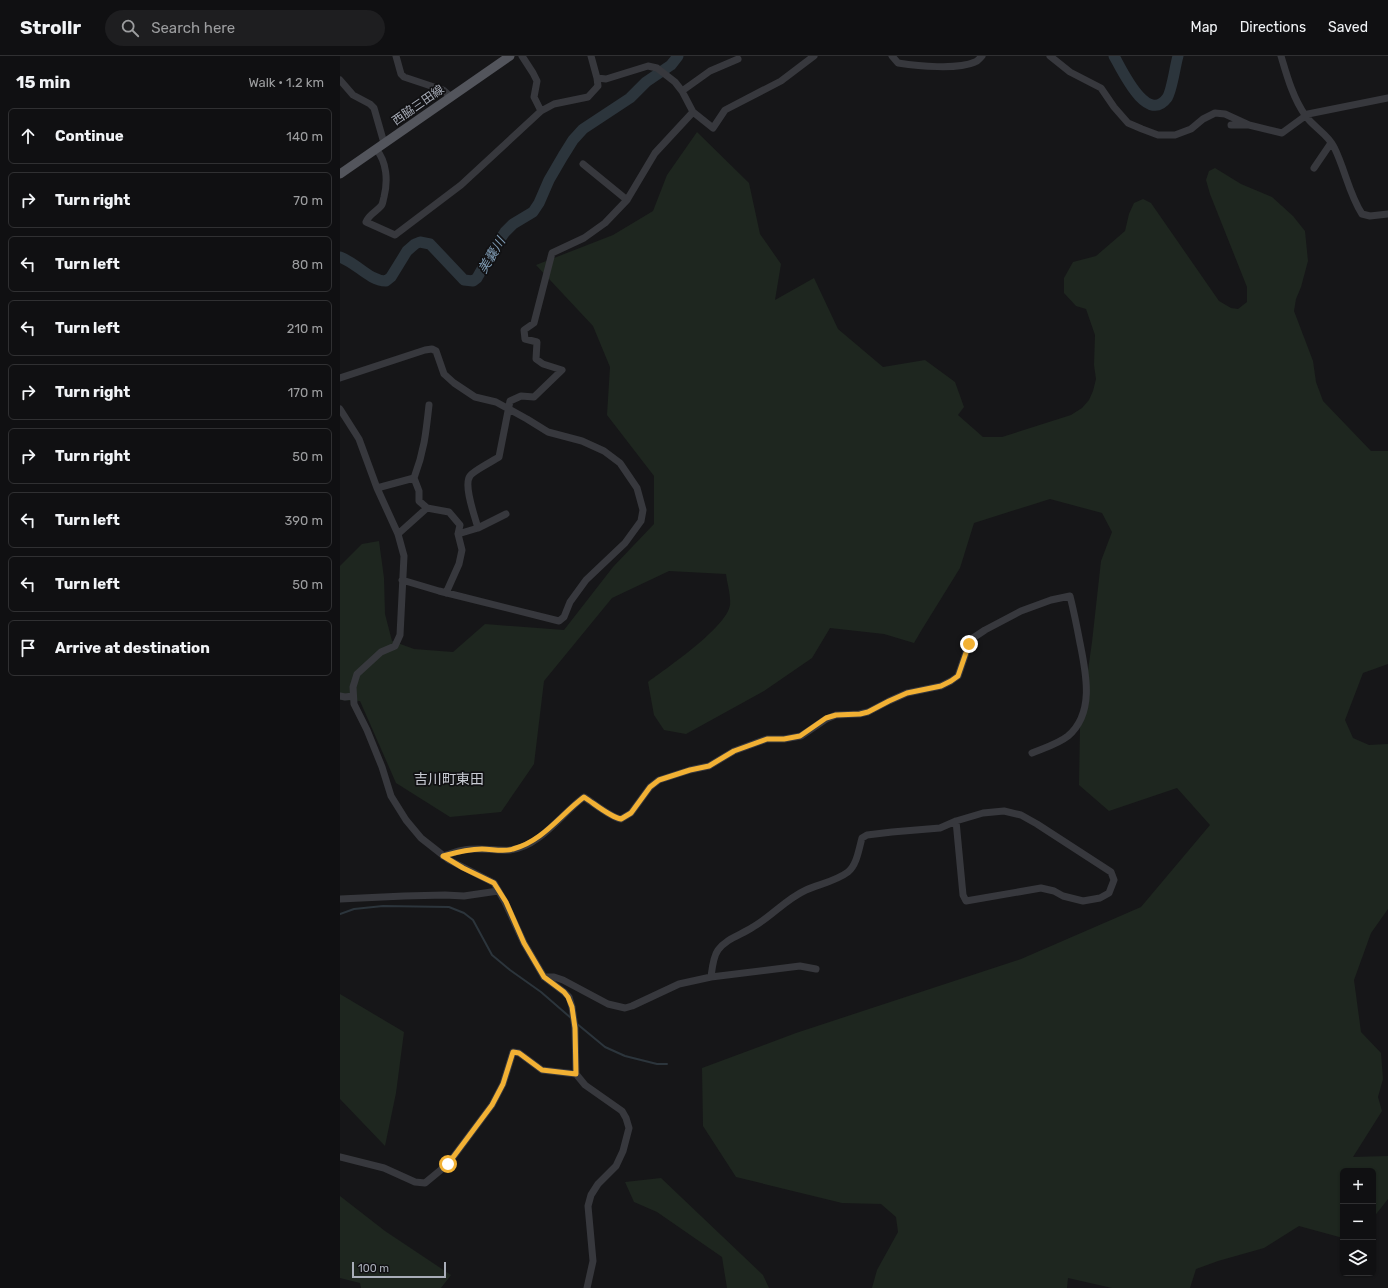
<!DOCTYPE html>
<html lang="en">
<head>
<meta charset="utf-8">
<style>
	body { margin:0; font-family:Rubik,"Noto Sans JP",sans-serif; background:#1e1e20; color:#f1f3f6 }
	.controls { position:absolute; right:12px; bottom:12px; display:grid; overflow:hidden; border-radius:6px; box-shadow:0 1px 3px #0004 }
	.controls button { width:36px; height:36px; display:grid; place-items:center; padding:0; border:0; border-bottom:1px solid #303032; background:#101012; color:#f1f3f6; font:20px sans-serif }
	.scale { position:absolute; left:12px; bottom:10px; width:94px; box-sizing:border-box; padding-left:4px; border:2px solid #a8adb8; border-top:0; font-size:11px; line-height:14px; white-space:nowrap; color:#a8adb8; -webkit-text-stroke:3px #111113; paint-order:stroke }
	.stop { position:absolute; width:12px; height:12px; margin:-9px; border:3px solid #f2b134; border-radius:50%; background:#fff }
	.stop.end { background:#f2b134; border-color:#fff; box-shadow:0 1px 4px #0008 }
	.list { margin:0; padding:0; list-style:none }
	h2 { display:flex; justify-content:space-between; align-items:center; height:52px; margin:0; padding:0 16px; font-size:17px }
	h2 small { font-size:13px; font-weight:400; color:#9c9d9f }
	.list li { display:grid; grid-template-columns:26px 1fr auto; gap:12px; align-items:center; box-sizing:border-box; height:56px; margin:0 8px 8px; padding:0 8px; border:1px solid #303032; border-radius:6px }
	.list b { display:block; font-size:15px; white-space:nowrap }
	.list em { font-size:13px; font-style:normal; color:#9c9d9f }
	.icon { flex:none; width:22px; height:22px; fill:none; stroke:currentColor; stroke-width:2; stroke-linecap:round; stroke-linejoin:round }
	.map { position:relative; flex:none; width:1048px; height:1232px; overflow:hidden }
	header { display:flex; align-items:center; gap:24px; box-sizing:border-box; height:56px; padding:0 20px; background:#101012; border-bottom:1px solid #303032 }
	header strong { font-size:19px }
	nav { display:flex; gap:22px; margin-inline-start:auto; font-size:14px }
	.search { width:280px; height:36px; background:#1e1e20; display:flex; align-items:center; gap:10px; box-sizing:border-box; padding:0 14px; border-radius:22px; color:#9c9d9f; font-size:15px }
	main { display:flex }
	aside { flex:1; background:#101012 }
	.map>svg:first-child { display:block }
</style>
</head>
<body>
<header>
<strong>Strollr</strong>
<div class="search"><svg class="icon" aria-label="search" viewBox="0 0 24 24"><circle cx="10" cy="10" r="6"/><path d="M15 15l6 6"/></svg>Search here</div>
<nav><a>Map</a><a>Directions</a><a>Saved</a></nav>
</header>
<main>
<aside>
<h2>15 min<small>Walk · 1.2 km</small></h2>
<ul class="list">
<li><svg class="icon" aria-label="ahead" viewBox="0 0 24 24"><path d="M12 20V5M6 11l6-6 6 6"/></svg><div><b>Continue</b></div><em>140 m</em></li>
<li><svg class="icon" aria-label="right" viewBox="0 0 24 24"><path d="M7 20v-9h11M14 6l5 5-5 5"/></svg><div><b>Turn right</b></div><em>70 m</em></li>
<li><svg class="icon" aria-label="left" viewBox="0 0 24 24"><path d="M17 20v-9H6M10 6l-5 5 5 5"/></svg><div><b>Turn left</b></div><em>80 m</em></li>
<li><svg class="icon" aria-label="left" viewBox="0 0 24 24"><path d="M17 20v-9H6M10 6l-5 5 5 5"/></svg><div><b>Turn left</b></div><em>210 m</em></li>
<li><svg class="icon" aria-label="right" viewBox="0 0 24 24"><path d="M7 20v-9h11M14 6l5 5-5 5"/></svg><div><b>Turn right</b></div><em>170 m</em></li>
<li><svg class="icon" aria-label="right" viewBox="0 0 24 24"><path d="M7 20v-9h11M14 6l5 5-5 5"/></svg><div><b>Turn right</b></div><em>50 m</em></li>
<li><svg class="icon" aria-label="left" viewBox="0 0 24 24"><path d="M17 20v-9H6M10 6l-5 5 5 5"/></svg><div><b>Turn left</b></div><em>390 m</em></li>
<li><svg class="icon" aria-label="left" viewBox="0 0 24 24"><path d="M17 20v-9H6M10 6l-5 5 5 5"/></svg><div><b>Turn left</b></div><em>50 m</em></li>
<li><svg class="icon" aria-label="arrive" viewBox="0 0 24 24"><path d="M6 21V4h12l-3 4 3 4H6"/></svg><div><b>Arrive at destination</b></div></li>
</ul>
</aside>
<div class="map">
<svg width="1048" height="1232" viewBox="0 0 1048 1232">
	<rect width="100%" height="100%" fill="#161618"/>
	<path fill="#1e261f" d="M 357,76 L 409,127 L 420,178 L 441,208 L 435,244 L 474,222 L 498,273 L 543,311 L 585,304 L 615,326 L 624,351 L 618,359 L 643,381 L 662,381 L 731,359 L 742,352 L 749,344 L 753,335 L 756,323 L 754,309 L 755,279 L 746,253 L 736,250 L 724,237 L 724,222 L 733,206 L 756,200 L 785,175 L 789,158 L 794,147 L 803,143 L 811,147 L 879,245 L 891,252 L 898,253 L 907,246 L 907,231 L 870,138 L 866,124 L 869,115 L 875,112 L 901,128 L 932,141 L 953,160 L 965,175 L 968,205 L 961,231 L 956,243 L 954,255 L 973,305 L 976,326 L 983,345 L 1031,395 L 1048,395 L 1048,608 L 1023,617 L 1005,664 L 1013,682 L 1029,689 L 1048,688 L 1048,853 L 1031,877 L 1014,924 L 1021,976 L 1041,997 L 1043,1023 L 1038,1041 L 1042,1055 L 1013,1101 L 1048,1100 L 1048,1143 L 1033,1162 L 1033,1115 L 1003,1115 L 1003,1182 L 959,1170 L 924,1192 L 878,1205 L 856,1213 L 850,1232 L 772,1232 L 728,1222 L 727,1232 L 532,1232 L 537,1214 L 558,1176 L 556,1161 L 541,1148 L 502,1147 L 396,1121 L 363,1070 L 362,1012 L 456,977 L 681,903 L 801,851 L 870,769 L 837,732 L 769,755 L 739,729 L 740,671 L 752,586 L 761,505 L 772,476 L 762,457 L 710,443 L 634,467 L 620,512 L 581,575 L 574,587 L 544,578 L 490,572 L 472,602 L 424,635 L 346,678 L 324,674 L 314,659 L 308,626 C 327,612 387,571 390,549 C 391,539 387,527 386,518 L 329,515 L 272,542 L 204,625 L 194,708 L 161,756 L 110,761 L 56,727 L 20,645 L 0,644 L 0,510 L 22,488 L 39,485 L 44,522 L 45,558 L 52,585 L 74,593 L 113,596 L 145,568 L 224,574 L 273,511 L 314,468 L 314,420 L 267,359 L 270,311 L 253,270 L 196,209 L 273,179 L 313,155 L 327,119 Z
		M 0,938 L 64,976 L 56,1037 L 45,1090 L 0,1043 Z
		M 321,1122 L 423,1219 L 429,1232 L 387,1232 L 382,1201 L 317,1156 L 294,1146 L 285,1126 Z
		M 0,1140 L 45,1175 L 111,1219 L 101,1232 L 21,1232 L 20,1227 L 0,1222 Z"/>
	<g fill="none" stroke-linecap="round" stroke-linejoin="round">
		<path stroke="#2c353c" stroke-width="2" d="M 0,858 L 14,853 L 43,850 L 109,851 L 124,857 L 133,864 L 152,899 L 170,914 L 201,936 L 231,962
			M 236,967 L 265,991 L 285,1000 L 317,1008 L 327,1008"/>
		<path stroke="#2c353c" stroke-width="11" d="M 774,0 C 782,14 807,69 827,42 C 832,35 835,10 838,0
			M 0,201 C 17,207 28,224 46,225 L 51,221 L 67,195 L 75,188 L 80,186 L 90,188 L 124,224 L 133,225 L 137,222 L 154,192 L 165,176 L 173,168 L 193,156 L 199,147 L 209,124 L 223,100 L 233,84 L 243,73 L 290,42 L 306,26 L 331,9 L 338,0"/>
		<path stroke="#37383d" stroke-width="7" d="M 56,0 L 61,18 L 64,21 L 103,34 L 111,41
			M 182,0 L 193,17 L 197,25 L 194,41 L 201,55
			M 251,0 L 257,22 L 266,23 L 308,10 L 317,12 L 335,26 L 342,35 L 353,56 L 373,72 L 385,54 L 441,25 L 474,0
			M 552,0 L 558,7 C 578,10 617,14 635,6 C 638,5 640,2 642,0
			M 710,0 L 730,16 L 761,32 L 774,51 L 788,67 L 802,73 L 818,79 L 835,79 L 851,73 L 863,63 L 875,57 L 885,58 L 909,69 L 942,77 L 968,58 L 1048,42
			M 941,0 C 947,20 953,42 965,59 C 973,71 988,78 994,91 C 1005,113 1009,138 1022,158 L 1030,160 L 1048,158
			M 0,24 L 13,39 L 30,48 L 34,52 L 44,87
			M 342,35 L 370,15 L 398,3
			M 891,69 L 907,69
			M 36,93 C 47,106 48,125 44,141 C 43,144 43,148 41,150 C 36,156 29,158 26,166 L 55,179 L 121,129 L 201,55 L 214,48 L 248,41 L 258,30 L 257,22
			M 243,108 L 287,144
			M 974,112 L 991,87
			M 0,322 L 85,294 L 92,293 L 96,295 L 104,318 L 114,327 L 135,341 L 156,346 L 187,363 L 208,376 L 242,385 L 264,395 L 280,407 L 297,432 L 303,454 L 301,465 L 285,487 L 246,524 L 230,546 L 224,561 L 219,565 L 99,535 L 62,524
			M 89,349 C 86,377 84,396 74,422 L 79,435 L 79,445 L 87,452 L 109,456 L 120,469 L 118,478 L 122,494 L 119,508 L 106,537
			M 0,353 L 19,383 L 37,432 L 58,478 L 64,500 L 60,579 L 55,590 L 41,596 L 17,618 L 13,631 L 14,648 L 27,674 L 42,711 L 51,740 L 66,764 L 81,782 L 109,804 L 154,827 L 165,846 L 184,887 L 204,921 L 224,936 L 229,941 L 232,951 L 235,972 L 236,1018 L 245,1029 L 282,1055 L 286,1062 L 289,1072 L 283,1095 L 276,1110 L 258,1128 L 251,1139 L 248,1150 L 253,1205 L 247,1232
			M 37,432 L 74,422
			M 138,472 C 135,461 123,429 130,420 C 133,415 153,405 159,401 L 170,345 L 181,340 L 194,341 L 222,314 L 203,308 L 196,303 L 197,286 L 185,283 L 184,274 L 194,267 L 212,197 L 244,182 L 265,167 L 287,144 L 315,97 L 353,56
			M 58,478 L 87,452
			M 118,478 L 138,472 L 166,458
			M 0,640 L 5,641 L 13,640
			M 103,800 C 110,798 117,795 124,794 C 139,791 155,795 170,794 C 200,791 222,757 244,741 C 255,748 270,761 281,763 L 291,757 L 310,731 L 319,724 L 350,714 L 369,710 L 394,695 L 427,683 L 444,683 L 461,680 L 486,663 L 496,659 L 519,658 L 528,656 L 549,645 L 567,637 L 601,630 L 611,625 L 618,620 L 629,588 L 633,582 L 645,574 L 681,555 L 711,544 L 730,540 C 734,556 737,571 740,587 C 746,617 755,657 728,680 C 718,688 704,692 692,697
			M 0,843 L 64,840 L 105,839 L 124,840 L 158,835
			M 204,921 L 214,921 L 223,924 L 268,948 L 285,952 L 292,950 L 339,928 L 371,921 L 460,910 L 476,913
			M 371,921 C 372,913 373,901 378,894 C 387,882 401,879 413,871 C 432,860 446,843 466,834 C 480,828 496,825 508,816 C 517,809 519,792 522,782 L 527,779 L 552,776 L 600,772 L 616,765 L 643,757 L 664,755 L 681,759 L 697,768 L 771,816 L 774,824 L 769,837 L 760,842 L 743,845 L 723,840 L 714,835 L 701,832 L 626,845 L 623,839 L 616,765
			M 0,1101 L 44,1112 L 75,1126 L 85,1127 L 108,1108 L 152,1049 L 163,1028 L 173,996 L 179,997 L 202,1014 L 236,1018"/>
		<path stroke="#53555c" stroke-width="9" d="M 0,118 L 170,0"/>
	</g>
	<g fill="none" stroke-linecap="round" stroke-linejoin="round">
		<path stroke="#f2b134" stroke-width="5" d="M 108,1108 L 152,1049 L 163,1028 L 173,996 L 179,997 L 202,1014 L 236,1018 L 235,972 L 232,951 L 228,941 L 224,936 L 204,921 L 184,887 L 166,846 L 154,827 L 123,812 L 103,800 C 117,796 128,793 142,793 C 152,793 164,796 173,793 C 203,785 220,759 244,741 C 255,748 270,761 281,763 L 291,757 L 310,731 L 319,724 L 350,714 L 369,710 L 394,695 L 427,683 L 444,683 L 460,680 L 486,662 L 496,659 L 520,658 L 528,656 L 549,645 L 567,637 L 601,630 L 611,625 L 618,620 L 629,588"/>
	</g>
	<g text-anchor="middle" stroke-width="3.5" stroke-linejoin="round" paint-order="stroke">
		<g font-size="12" fill="#a8adb8" stroke="#111113">
			<text transform="translate(78 49) rotate(-35)" y="4">西脇三田線</text>
		</g>
		<g font-size="13" font-style="italic" fill="#7f9bb3" stroke="#111113">
			<text transform="translate(151 199) rotate(-59)" y="5">美嚢川</text>
		</g>
		<g font-size="14" fill="#c9ccd4" stroke="#111113">
			<text x="109" y="728">吉川町東田</text>
		</g>
	</g>
</svg>
<div class="controls">
<button>+</button>
<button>−</button>
<button><svg class="icon" aria-label="layers" viewBox="0 0 24 24"><path d="M12 4l9 5-9 5-9-5zM3 14l9 5 9-5"/></svg></button>
</div>
<div class="scale">100 m</div>
<div class="stop" style="left:108px;top:1108px"></div>
<div class="stop end" style="left:629px;top:588px"></div>
</div>
</main>
</body>
</html>
